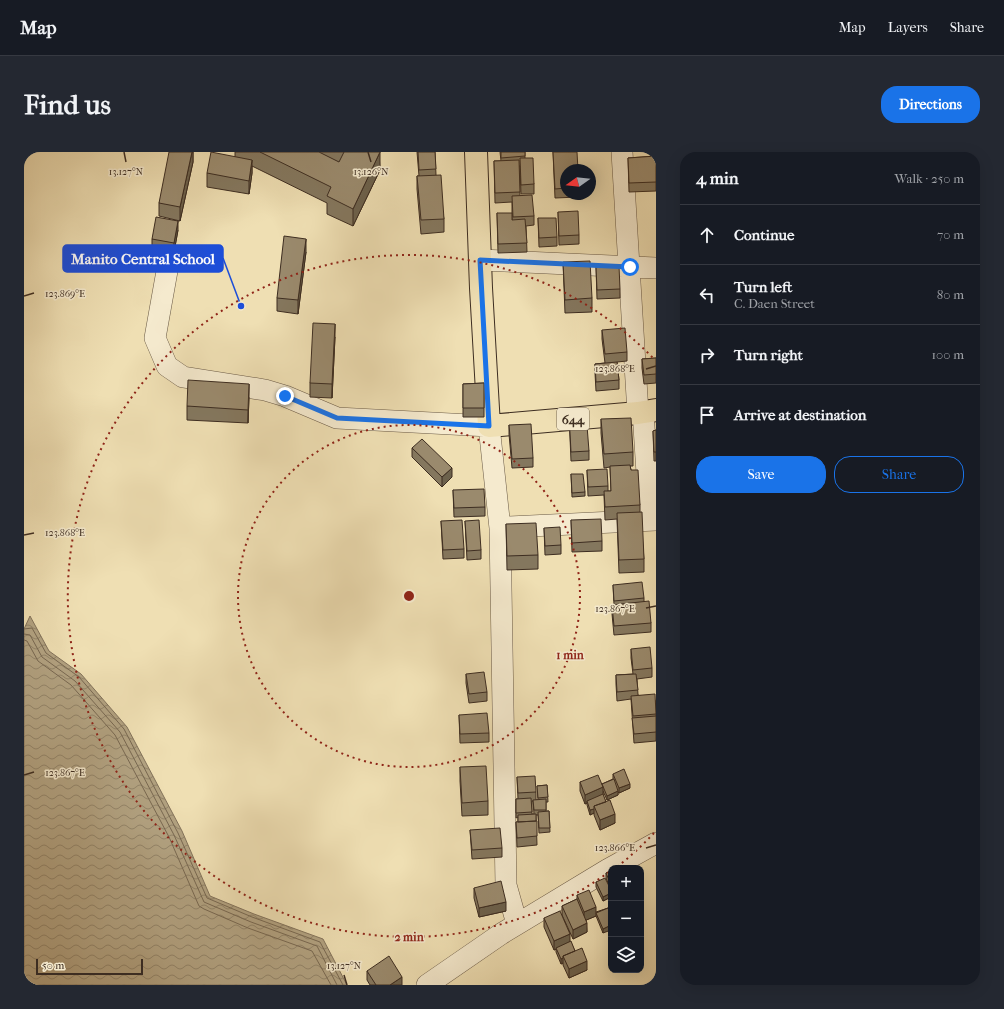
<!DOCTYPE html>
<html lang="en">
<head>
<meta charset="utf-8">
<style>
	body { margin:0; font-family:"IM FELL French Canon",serif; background:#242831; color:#f1f3f6 }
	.controls { position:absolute; right:12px; bottom:12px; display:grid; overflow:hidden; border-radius:8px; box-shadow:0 4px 16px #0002 }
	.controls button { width:36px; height:36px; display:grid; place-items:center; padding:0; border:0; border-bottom:1px solid #363941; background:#171b24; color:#f1f3f6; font:20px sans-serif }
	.compass { position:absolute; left:536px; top:12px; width:36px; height:36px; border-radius:50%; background:#171b24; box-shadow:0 4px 16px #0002; rotate:255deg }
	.scale { position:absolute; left:12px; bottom:10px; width:107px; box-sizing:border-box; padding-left:4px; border:2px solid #3d2d21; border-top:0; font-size:11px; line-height:14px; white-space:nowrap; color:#3d2d21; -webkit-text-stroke:3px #f5eace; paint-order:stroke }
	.stop { position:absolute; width:12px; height:12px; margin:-9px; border:3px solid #1a73e8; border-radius:50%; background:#fff }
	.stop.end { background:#1a73e8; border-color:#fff; box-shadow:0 1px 4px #0008 }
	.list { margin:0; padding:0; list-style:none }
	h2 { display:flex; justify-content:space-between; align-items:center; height:52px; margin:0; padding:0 16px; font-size:17px }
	h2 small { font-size:13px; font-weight:400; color:#9ea1a6 }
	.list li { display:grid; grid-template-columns:26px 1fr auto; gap:12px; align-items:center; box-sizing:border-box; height:60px; padding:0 16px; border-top:1px solid #363941 }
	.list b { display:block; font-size:15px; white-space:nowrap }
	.list p { margin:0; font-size:13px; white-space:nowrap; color:#9ea1a6 }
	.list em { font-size:13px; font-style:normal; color:#9ea1a6 }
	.actions { display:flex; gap:8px; padding:12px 16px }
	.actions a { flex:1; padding:9px 0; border:1px solid #1a73e8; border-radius:16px; text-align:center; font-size:14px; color:#1a73e8 }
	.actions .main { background:#1a73e8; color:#fff }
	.icon { flex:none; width:22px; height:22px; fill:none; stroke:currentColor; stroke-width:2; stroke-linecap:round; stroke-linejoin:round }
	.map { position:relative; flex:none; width:632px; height:833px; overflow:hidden; border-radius:16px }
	header { display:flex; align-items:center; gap:24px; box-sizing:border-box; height:56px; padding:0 20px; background:#171b24; border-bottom:1px solid #363941 }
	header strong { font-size:19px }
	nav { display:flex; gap:22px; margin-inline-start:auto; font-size:14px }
	.intro { display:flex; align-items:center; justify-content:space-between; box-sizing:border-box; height:96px; padding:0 24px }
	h1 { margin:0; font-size:28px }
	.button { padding:10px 18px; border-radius:16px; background:#1a73e8; color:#fff; font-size:14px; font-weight:700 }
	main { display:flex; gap:24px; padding:0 24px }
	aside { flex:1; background:#171b24; border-radius:16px; box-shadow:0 4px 16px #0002 }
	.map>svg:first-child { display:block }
</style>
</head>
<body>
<header>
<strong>Map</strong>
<nav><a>Map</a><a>Layers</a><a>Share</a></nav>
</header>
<div class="intro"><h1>Find us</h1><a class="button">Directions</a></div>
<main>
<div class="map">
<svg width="632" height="833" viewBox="0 0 632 833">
	<defs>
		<pattern id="water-waves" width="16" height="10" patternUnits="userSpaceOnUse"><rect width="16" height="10" fill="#b2a281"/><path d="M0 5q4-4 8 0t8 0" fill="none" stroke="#928469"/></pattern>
	</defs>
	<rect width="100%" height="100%" fill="#efdfb3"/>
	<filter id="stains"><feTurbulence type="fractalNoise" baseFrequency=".005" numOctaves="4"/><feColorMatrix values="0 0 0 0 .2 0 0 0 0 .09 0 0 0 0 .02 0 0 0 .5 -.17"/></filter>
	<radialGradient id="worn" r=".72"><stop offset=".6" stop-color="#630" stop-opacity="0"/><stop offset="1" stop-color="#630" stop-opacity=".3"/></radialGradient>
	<path fill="url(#water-waves)" stroke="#83735b" d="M 6,464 L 25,499 L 57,522 L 103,575 L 158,679 L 186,744 L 230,762 L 299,787 L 323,833 L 0,833 L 0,477 Z"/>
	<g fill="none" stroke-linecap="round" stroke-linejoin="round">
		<path stroke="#786851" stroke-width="1" d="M 0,477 L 8,476 L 22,501 L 55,525 L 100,577 L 154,681 L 183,746 L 228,765 L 296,790 L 319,833
			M 0,482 L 6,483 L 18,505 L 51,529 L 96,580 L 150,683 L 180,750 L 227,770 L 293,794 L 313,833
			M 0,488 L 3,489 L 14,509 L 47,533 L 91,583 L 145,685 L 175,754 L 180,757 L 224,776 L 288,799 L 307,833"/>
		<defs>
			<path id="minor" d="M 598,0 L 614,261
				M 456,108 L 632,116
				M 143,119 L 131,186 L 143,214 L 159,225 L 241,238 L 261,244 L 313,266 L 465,274 L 476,376 L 482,733 L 493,772
				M 619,259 L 626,368
				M 485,375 L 632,368
				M 403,833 L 477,782 L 583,718 L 632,691"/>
			<path id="major" d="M 452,0 L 457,136 L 465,274 L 614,261 L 632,258"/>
		</defs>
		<use href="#minor" stroke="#6a5a46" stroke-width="22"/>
		<use href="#major" stroke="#3d2d21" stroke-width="24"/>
		<use href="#minor" stroke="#f5eace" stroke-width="21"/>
		<use href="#major" stroke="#efdfb3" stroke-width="22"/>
	</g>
	<path fill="#84775e" stroke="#3d2d21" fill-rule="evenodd" d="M 169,0 L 169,10 L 156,69 L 135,64 L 135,51 Z
		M 211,0 L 355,0 L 356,18 L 329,74 L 303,62 L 303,51 L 228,14 L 228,21 L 225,42 L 183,35 L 183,21 L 211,5 Z
		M 393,0 L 411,0 L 412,23 L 420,67 L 420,80 L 397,82 L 393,37 L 393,24 L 395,24 Z
		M 476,0 L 501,0 L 501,6 L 510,32 L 510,42 L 497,42 L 496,14 L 495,14 L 496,43 L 510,64 L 510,73 L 502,74 L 503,100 L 474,101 L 473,61 L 488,68 L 488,50 L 471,51 L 470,9 L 477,9 Z
		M 529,0 L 542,18 L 542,42 L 554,42 L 554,45 L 531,46 Z
		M 632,4 L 632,39 L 605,40 L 604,6 Z
		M 534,60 L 555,83 L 555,92 L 535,93 Z
		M 514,66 L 533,85 L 533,94 L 515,95 Z
		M 154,78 L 150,100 L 128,96 L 128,87 Z
		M 282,100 L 274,162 L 253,159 L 253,146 Z
		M 539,110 L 568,146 L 568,160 L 541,161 Z
		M 572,115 L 596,137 L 596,146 L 573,147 Z
		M 578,178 L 603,200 L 603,209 L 593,210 L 595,228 L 595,237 L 572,239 L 571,221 L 571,212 L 581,211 L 578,187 Z
		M 311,185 L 308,246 L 286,245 L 286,231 Z
		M 632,206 L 632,231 L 620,232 L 618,216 L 618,207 Z
		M 460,231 L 460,265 L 439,265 L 439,232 Z
		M 225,245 L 224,271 L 163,268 L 163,254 Z
		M 545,262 L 565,299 L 565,308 L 547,309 Z
		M 577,267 L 609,300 L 609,314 L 606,314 L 607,318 L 616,353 L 616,360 L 620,407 L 620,420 L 595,421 L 593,367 L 581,368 L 580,343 L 564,344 L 563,318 L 584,334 L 584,339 L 587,339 L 586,315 L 580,316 L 577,281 Z
		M 485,273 L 509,306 L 509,315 L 488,316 L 485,282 Z
		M 632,278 L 632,309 L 630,309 L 629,279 Z
		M 388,296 L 428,325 L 418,335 L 388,305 Z
		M 547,322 L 561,340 L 561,344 L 548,345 Z
		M 429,338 L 461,355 L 461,364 L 430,365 Z
		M 547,368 L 578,389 L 578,399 L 548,400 Z
		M 417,369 L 440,397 L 440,406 L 419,407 Z
		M 441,369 L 457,398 L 457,407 L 443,408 Z
		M 482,372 L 514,403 L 514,417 L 483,418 Z
		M 520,376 L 537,393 L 537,402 L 521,403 Z
		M 589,433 L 620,446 L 620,450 L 627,471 L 627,480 L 590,483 L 588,462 L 588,453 L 590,453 Z
		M 607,497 L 628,516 L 628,525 L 613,527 L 614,543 L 632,549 L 632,589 L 610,591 L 607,547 L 593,549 L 592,532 L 592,523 L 609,522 L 607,506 Z
		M 442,522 L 463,540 L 463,549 L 445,551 L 442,531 Z
		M 435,563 L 465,581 L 465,590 L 436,591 Z
		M 436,615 L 464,649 L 464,663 L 438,664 L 436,629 Z
		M 589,622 L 606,636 L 595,641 L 594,640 L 594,643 L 583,648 L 579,639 L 579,643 L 591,671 L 576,678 L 570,663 L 570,661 L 566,663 L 563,653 L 563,651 L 561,652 L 556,639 L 556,630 L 578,632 L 589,627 Z
		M 493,625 L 512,640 L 512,648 L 514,648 L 513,634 L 523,633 L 524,650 L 522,650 L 522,659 L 525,659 L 526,680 L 515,681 L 514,663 L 512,663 L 513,693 L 493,695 L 492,670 L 494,670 L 494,665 L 492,666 L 492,647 L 494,647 ZM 508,649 L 509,649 L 510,662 L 508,662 Z
		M 446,678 L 478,696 L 478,705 L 448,707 Z
		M 587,719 L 587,738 L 582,726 L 582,721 Z
		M 572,730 L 587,738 L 587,745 L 579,749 L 572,735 Z
		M 450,736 L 482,759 L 455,765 L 450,746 Z
		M 553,743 L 572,760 L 584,756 L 579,781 L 572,764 L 562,768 L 563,780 L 549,787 L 538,763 L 538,754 L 553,747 Z
		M 520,766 L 546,789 L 551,799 L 563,818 L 545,826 L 539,813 L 539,811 L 537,812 L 532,800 L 532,797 L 530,798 L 520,775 Z
		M 343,819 L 378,833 L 346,833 L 343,828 Z"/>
	<path fill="#6c614c" stroke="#3d2d21" d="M 168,0 L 169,0 L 169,10 L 156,69 L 156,55 Z
		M 356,0 L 356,18 L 329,74 L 329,57 Z
		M 228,8 L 228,21 L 225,42 L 225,29 Z
		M 154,69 L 154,78 L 150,100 L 150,91 Z
		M 282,87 L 282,100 L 274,162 L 274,148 Z
		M 311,172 L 311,185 L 308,246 L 308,232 Z
		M 225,232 L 225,245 L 224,271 L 224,258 Z
		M 428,316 L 428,325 L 418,335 L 418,325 Z
		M 606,632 L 606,636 L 595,641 L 595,636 Z
		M 579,635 L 579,644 L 563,649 L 563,651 L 561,652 L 561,643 Z
		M 594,639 L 594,643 L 583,648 L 583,644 Z
		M 570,657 L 570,661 L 566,663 L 566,658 Z
		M 591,662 L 591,671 L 576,678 L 576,668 Z
		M 587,741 L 587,745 L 579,749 L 579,745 Z
		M 482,750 L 482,759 L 455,765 L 455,756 Z
		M 572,755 L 572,764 L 560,769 L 560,760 Z
		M 563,771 L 563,780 L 549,787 L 549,778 Z
		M 587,773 L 587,778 L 579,781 L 579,777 Z
		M 546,782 L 546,791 L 530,798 L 530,789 Z
		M 539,806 L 539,811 L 537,812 L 537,807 Z
		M 563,809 L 563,818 L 545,826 L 545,817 Z
		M 378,825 L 378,833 L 366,833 Z"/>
	<path fill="#9a8a6d" stroke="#3d2d21" d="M 145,0 L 168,0 L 156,55 L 135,51 Z
		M 187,0 L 228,8 L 225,29 L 183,21 Z
		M 236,0 L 295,0 L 315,10 L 320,0 L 356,0 L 329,57 L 303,44 L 307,35 Z
		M 394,0 L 411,0 L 412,17 L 395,18 Z
		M 477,0 L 501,0 L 501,4 L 477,6 Z
		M 529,0 L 553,0 L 554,18 L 542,18 L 542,36 L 531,37 Z
		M 632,4 L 632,30 L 605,31 L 604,6 Z
		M 496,6 L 509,6 L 510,32 L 497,33 Z
		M 495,8 L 496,40 L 471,41 L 470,9 Z
		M 417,23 L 420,67 L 397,68 L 393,24 Z
		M 508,43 L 510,64 L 489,65 L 488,44 Z
		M 554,59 L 555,83 L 535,84 L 534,60 Z
		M 473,61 L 488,61 L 488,68 L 501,67 L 503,91 L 474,92 Z
		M 132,65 L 154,69 L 150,91 L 128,87 Z
		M 514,66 L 532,66 L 533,85 L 515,86 Z
		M 260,84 L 282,87 L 274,148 L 253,146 Z
		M 566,109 L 568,146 L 541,148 L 539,110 Z
		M 595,114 L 596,137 L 573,138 L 572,115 Z
		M 289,171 L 311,172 L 308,232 L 286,231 Z
		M 601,176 L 603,200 L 581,202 L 578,178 Z
		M 632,206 L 632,222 L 620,223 L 618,207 Z
		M 593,210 L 595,228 L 572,230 L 571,212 Z
		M 164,228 L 225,232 L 224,258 L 163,254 Z
		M 460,231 L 460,256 L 439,256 L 439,232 Z
		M 562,261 L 565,299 L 547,300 L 545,262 Z
		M 607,266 L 609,300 L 580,302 L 577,267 Z
		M 507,272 L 509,306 L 488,307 L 485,273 Z
		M 632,278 L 632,300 L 630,300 L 629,279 Z
		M 398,287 L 428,316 L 418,325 L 388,296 Z
		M 606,313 L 607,318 L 614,318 L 616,353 L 581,355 L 580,339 L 587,339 L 586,314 Z
		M 583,317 L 584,334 L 564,335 L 563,318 Z
		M 547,322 L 559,322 L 561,340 L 548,341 Z
		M 460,337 L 461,355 L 430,356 L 429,338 Z
		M 618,360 L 620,407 L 595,408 L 593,361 Z
		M 577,367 L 578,389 L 548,391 L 547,368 Z
		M 438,368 L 440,397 L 419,398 L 417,369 Z
		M 455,368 L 457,398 L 443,399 L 441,369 Z
		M 512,371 L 514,403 L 483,404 L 482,372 Z
		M 536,375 L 537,393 L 521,394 L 520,376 Z
		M 618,430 L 620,446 L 590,449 L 589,433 Z
		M 625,449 L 627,471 L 590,474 L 588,453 Z
		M 626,495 L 628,516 L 609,518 L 607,497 Z
		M 460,520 L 463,540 L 445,542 L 442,522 Z
		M 612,522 L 614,538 L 593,540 L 592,523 Z
		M 631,542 L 632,562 L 609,564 L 607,544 Z
		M 463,561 L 465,581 L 436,582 L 435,563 Z
		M 632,564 L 632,580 L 610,582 L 608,566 Z
		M 462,614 L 464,649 L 438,651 L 436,615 Z
		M 600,617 L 606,632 L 595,636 L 589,622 Z
		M 574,623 L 579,635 L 561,643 L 556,630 Z
		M 511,624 L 512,640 L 494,641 L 493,625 Z
		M 590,627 L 594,639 L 583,644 L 578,632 Z
		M 523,633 L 524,645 L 514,646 L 513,634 Z
		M 579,642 L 582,650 L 570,654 L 570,657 L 566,658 L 563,649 Z
		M 507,646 L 508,660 L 492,661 L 492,647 Z
		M 522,647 L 522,658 L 510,658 L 509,648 Z
		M 586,648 L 591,662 L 576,668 L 570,654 Z
		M 525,659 L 526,676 L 515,676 L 514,660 Z
		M 512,662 L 512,669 L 494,670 L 494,663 Z
		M 513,669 L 513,684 L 493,686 L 492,670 Z
		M 476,676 L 478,696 L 448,698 L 446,678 Z
		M 587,719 L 587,733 L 582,721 Z
		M 581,726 L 587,738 L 587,741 L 579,745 L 572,730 Z
		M 477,729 L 482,750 L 455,756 L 450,736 Z
		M 565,738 L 572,755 L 560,760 L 553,743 Z
		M 553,747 L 563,771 L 549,778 L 538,754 Z
		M 584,756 L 587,764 L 587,773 L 579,777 L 572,761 Z
		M 536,759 L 546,782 L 530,789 L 520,766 Z
		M 547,789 L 551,799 L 539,804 L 539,806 L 537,807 L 532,796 Z
		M 558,796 L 563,809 L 545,817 L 539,804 Z
		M 365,804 L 378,825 L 366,833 L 352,833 L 343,819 Z"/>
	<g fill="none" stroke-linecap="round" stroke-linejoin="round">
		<path stroke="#1a73e8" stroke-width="5" d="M 261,244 L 313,266 L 465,274 L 456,108 L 606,115"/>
	</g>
	<path fill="none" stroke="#3d2d21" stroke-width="1.5" d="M 100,0 L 102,10M 344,0 L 347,10M 0,144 L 10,141M 622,217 L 632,214M 0,383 L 10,381M 622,456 L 632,454M 0,623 L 10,620M 622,696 L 632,693M 320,823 L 323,833"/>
	<g fill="none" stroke="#8f2418" stroke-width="2" stroke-dasharray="2 4">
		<circle cx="385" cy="444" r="171"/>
		<path d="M630 681A341 341 0 0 1 593 715M585 720A341 341 0 1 1 630 207"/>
	</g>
	<g text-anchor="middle" stroke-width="3" stroke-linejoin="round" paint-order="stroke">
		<rect fill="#f5eace" stroke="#746655" stroke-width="1" x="533" y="256" width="32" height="22" rx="3"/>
		<g font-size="13" font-weight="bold" fill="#3d2d21">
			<text x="549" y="272">644</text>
		</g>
	</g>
	<g font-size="10" text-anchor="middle" fill="#3d2d21" stroke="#f5eace" stroke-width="3" stroke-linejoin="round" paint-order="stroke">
		<text x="102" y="23">13.127°N</text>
		<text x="347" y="23">13.126°N</text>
		<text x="41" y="145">123.869°E</text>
		<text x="591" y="220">123.868°E</text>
		<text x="41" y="384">123.868°E</text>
		<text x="591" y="460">123.867°E</text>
		<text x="41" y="624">123.867°E</text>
		<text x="591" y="699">123.866°E</text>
		<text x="320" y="817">13.127°N</text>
	</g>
	<circle cx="385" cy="444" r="6" fill="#8f2418" stroke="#f5eace" stroke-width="2"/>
	<g font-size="12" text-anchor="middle" font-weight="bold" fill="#8f2418" stroke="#f5eace" stroke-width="3" stroke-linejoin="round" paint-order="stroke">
		<text x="546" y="507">1 min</text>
		<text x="385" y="789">2 min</text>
	</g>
	<path fill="none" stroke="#1d4ed8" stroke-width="1.5" d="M217 154L199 106"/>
	<circle fill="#1d4ed8" stroke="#f5eace" stroke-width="1.5" cx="217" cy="154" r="4"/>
	<rect fill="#1d4ed8" stroke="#1d4ed8" stroke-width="1.5" x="39" y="93" width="160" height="27" rx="4"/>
	<g font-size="15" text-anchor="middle" font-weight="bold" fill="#fff">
		<text x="119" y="112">Manito Central School</text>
	</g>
	<rect width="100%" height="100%" filter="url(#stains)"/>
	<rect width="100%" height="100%" fill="url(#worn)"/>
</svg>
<div class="controls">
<button>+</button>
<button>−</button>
<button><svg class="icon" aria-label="layers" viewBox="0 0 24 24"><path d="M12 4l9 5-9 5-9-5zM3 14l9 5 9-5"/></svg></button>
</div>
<svg class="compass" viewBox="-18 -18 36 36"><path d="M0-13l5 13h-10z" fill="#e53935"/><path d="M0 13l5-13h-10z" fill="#9ea1a6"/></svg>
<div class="scale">50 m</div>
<div class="stop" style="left:606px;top:115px"></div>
<div class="stop end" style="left:261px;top:244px"></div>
</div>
<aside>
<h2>4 min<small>Walk · 250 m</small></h2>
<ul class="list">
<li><svg class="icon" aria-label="ahead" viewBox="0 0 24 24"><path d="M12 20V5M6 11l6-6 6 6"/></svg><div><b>Continue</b></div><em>70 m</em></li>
<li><svg class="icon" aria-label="left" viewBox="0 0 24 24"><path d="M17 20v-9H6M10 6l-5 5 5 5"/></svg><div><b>Turn left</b><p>C. Daen Street</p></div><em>80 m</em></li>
<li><svg class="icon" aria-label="right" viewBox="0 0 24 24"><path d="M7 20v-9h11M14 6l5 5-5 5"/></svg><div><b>Turn right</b></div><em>100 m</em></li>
<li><svg class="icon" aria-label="arrive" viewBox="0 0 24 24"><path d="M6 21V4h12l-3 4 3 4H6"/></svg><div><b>Arrive at destination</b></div></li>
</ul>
<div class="actions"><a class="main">Save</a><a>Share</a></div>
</aside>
</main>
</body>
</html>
